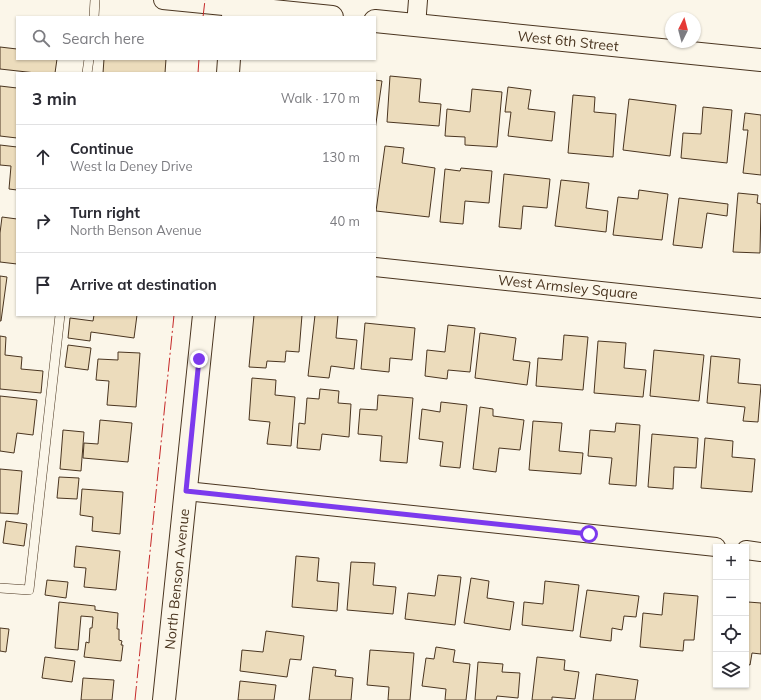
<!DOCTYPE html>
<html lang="en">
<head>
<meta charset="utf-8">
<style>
	body { margin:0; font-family:Mulish,sans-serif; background:#f7f7f7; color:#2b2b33 }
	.controls { position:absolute; right:12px; bottom:12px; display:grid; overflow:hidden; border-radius:0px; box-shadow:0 1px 3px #0004 }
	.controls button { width:36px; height:36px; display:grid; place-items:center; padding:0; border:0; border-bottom:1px solid #e1e1e2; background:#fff; color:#2b2b33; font:20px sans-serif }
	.compass { position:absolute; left:665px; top:12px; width:36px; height:36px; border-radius:50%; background:#fff; box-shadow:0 1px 3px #0004; rotate:6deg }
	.stop { position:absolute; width:12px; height:12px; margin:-9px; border:3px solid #7c3aed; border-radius:50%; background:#fff }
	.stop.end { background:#7c3aed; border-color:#fff; box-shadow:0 1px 4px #0008 }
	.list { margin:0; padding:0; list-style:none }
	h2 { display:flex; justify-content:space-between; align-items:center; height:52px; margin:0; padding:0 16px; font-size:17px }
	h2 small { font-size:13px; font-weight:400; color:#7c7c81 }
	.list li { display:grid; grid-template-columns:26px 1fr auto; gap:12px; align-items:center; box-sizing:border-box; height:64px; padding:0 16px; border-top:1px solid #e1e1e2 }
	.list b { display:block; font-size:15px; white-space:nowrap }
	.list p { margin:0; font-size:13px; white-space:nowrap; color:#7c7c81 }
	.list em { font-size:13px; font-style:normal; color:#7c7c81 }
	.icon { flex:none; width:22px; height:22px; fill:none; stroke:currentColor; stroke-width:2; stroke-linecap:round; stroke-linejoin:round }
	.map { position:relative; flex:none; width:761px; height:700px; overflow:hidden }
	.search { position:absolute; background:#fff; box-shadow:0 1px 3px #0004; left:16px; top:16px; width:360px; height:44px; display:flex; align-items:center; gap:10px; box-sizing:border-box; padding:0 14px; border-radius:0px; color:#7c7c81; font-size:15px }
	.panel { position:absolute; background:#fff; box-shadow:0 1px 3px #0004; left:16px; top:72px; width:360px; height:244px; border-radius:0px }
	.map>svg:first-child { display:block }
</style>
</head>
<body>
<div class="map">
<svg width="761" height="700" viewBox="0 0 761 700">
	<rect width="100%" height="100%" fill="#fbf6e9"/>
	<path fill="#ecdcbc" stroke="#4a3520" d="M 0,47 L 17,49 L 17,59 L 57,59 L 55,73 L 36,73 L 0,69 Z
		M 104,59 L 166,59 L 165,73 L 103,73 Z
		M 390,76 L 421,79 L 419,102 L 441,104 L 439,126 L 387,122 Z
		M 375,80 L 382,81 L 375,130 Z
		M 0,86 L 17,88 L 17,138 L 0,136 Z
		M 508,87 L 531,90 L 528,109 L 555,112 L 552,141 L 508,136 L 511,112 L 505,112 Z
		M 472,89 L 502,92 L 497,147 L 465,145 L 465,137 L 445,136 L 447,109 L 470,112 Z
		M 573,95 L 595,97 L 594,112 L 616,114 L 613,157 L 568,153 Z
		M 629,99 L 676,105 L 670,156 L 623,150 Z
		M 703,107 L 732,110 L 727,163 L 681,158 L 683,133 L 701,134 Z
		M 745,113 L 761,115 L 761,175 L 743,173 L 748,130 L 743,130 Z
		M 0,145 L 17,147 L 17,190 L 9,189 L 11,166 L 0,165 Z
		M 385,146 L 404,148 L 402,163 L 435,168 L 429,217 L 376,211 Z
		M 461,168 L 492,171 L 489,203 L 465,201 L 463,224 L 440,222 L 445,169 L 460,171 Z
		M 504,174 L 550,179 L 547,208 L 523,206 L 521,229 L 499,227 Z
		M 561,180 L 589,183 L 586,208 L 608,211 L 606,232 L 555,226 Z
		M 639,190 L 668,194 L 662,240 L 613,235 L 618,197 L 638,199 Z
		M 738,193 L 758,195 L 757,203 L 761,204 L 760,253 L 733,252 Z
		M 679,198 L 728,204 L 727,216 L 707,213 L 702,248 L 673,245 Z
		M 2,217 L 17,219 L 17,264 L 0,262 L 0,233 Z
		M 0,276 L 7,277 L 1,321 L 0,321 Z
		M 94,315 L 137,315 L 134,338 L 91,332 L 90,341 L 68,338 L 70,318 L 93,321 Z
		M 254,315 L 302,315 L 299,352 L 286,351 L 285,362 L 267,361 L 266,368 L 249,367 Z
		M 315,315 L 338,315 L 336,338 L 357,340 L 354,369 L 331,366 L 329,378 L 308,376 Z
		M 365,323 L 415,328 L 412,360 L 390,358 L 389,372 L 361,369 Z
		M 448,325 L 475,328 L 470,372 L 448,370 L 447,379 L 425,376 L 427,350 L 445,352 Z
		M 480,333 L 516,338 L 513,360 L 530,362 L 527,385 L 475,378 Z
		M 564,335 L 588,337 L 583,390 L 536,386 L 538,358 L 562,360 Z
		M 0,336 L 6,337 L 5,355 L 22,357 L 21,369 L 43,371 L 41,393 L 0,389 Z
		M 598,341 L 626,343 L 624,368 L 646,370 L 643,397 L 594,393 Z
		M 68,345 L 91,348 L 88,370 L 65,367 Z
		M 654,350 L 704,355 L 699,401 L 650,396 Z
		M 118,352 L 140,353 L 136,407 L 107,405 L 109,381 L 96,380 L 98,359 L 118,360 Z
		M 711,356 L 740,359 L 738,383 L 761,385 L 758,422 L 743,421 L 745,407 L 707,403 Z
		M 252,378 L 276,380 L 275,395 L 295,397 L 291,446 L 267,444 L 270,422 L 249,420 Z
		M 320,389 L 339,391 L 338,403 L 351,404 L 349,437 L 322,434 L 320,450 L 297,448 L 299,423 L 305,424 L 307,398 L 319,399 Z
		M 378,395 L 413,398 L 407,463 L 380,461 L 382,436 L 358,434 L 360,409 L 377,410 Z
		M 0,396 L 37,400 L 33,435 L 17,433 L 14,453 L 0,451 Z
		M 441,402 L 467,405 L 460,468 L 440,466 L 443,442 L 419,439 L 422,409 L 440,412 Z
		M 480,407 L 493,409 L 493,416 L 524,420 L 520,450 L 499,448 L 496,472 L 473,469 Z
		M 100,420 L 132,423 L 128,462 L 83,458 L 84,443 L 98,444 Z
		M 533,421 L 562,423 L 559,451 L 583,453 L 581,474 L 529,470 Z
		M 616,423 L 640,425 L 636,486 L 609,484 L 612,458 L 588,456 L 590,430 L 615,432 Z
		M 63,430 L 84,432 L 81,471 L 60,469 Z
		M 652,434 L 698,438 L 696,468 L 674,467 L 673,489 L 648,487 Z
		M 705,438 L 733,441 L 732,457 L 755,459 L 752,492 L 701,488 Z
		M 0,469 L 22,471 L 18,514 L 0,513 Z
		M 59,477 L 79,478 L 77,499 L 57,498 Z
		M 82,489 L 123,492 L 120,534 L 92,531 L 93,517 L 80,515 Z
		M 6,521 L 27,524 L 24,546 L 3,543 Z
		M 76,546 L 120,551 L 116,590 L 84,587 L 86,568 L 74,567 Z
		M 296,556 L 319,558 L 317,581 L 339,583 L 337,611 L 292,607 Z
		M 351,562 L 375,563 L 373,585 L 396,587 L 393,614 L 347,610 Z
		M 438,575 L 461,577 L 455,625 L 405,619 L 408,593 L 435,596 Z
		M 471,578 L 489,581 L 487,598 L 514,602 L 510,630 L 464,623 Z
		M 47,580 L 68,582 L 66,598 L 45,595 Z
		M 545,581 L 579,585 L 573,631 L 522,625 L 524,602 L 543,604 Z
		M 587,590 L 639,596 L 636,617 L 624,616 L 622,630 L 612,628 L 611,641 L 580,637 Z
		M 664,593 L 698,596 L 694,640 L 684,640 L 683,651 L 640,647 L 643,613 L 662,615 Z
		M 59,602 L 95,606 L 95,610 L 118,613 L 117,629 L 119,629 L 119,640 L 122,641 L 121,645 L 123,645 L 121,661 L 84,657 L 86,642 L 89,643 L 90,628 L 92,628 L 93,617 L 81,616 L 78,650 L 55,648 Z
		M 748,602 L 761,603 L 761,654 L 752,653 L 750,665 L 746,664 L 746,621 Z
		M 0,628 L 9,629 L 6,652 L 0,651 Z
		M 266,631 L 304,636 L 301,660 L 290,659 L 287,677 L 240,671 L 242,650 L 263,652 Z
		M 436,647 L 455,650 L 453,662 L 470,664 L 466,700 L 445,700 L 446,689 L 422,686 L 426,658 L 434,659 Z
		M 370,650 L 414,653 L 410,700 L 388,700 L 389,687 L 367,685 Z
		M 45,657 L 75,661 L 72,682 L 42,678 Z
		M 537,657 L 565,660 L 564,670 L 579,672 L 575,699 L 552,697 L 552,700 L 532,700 Z
		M 478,662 L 503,664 L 502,672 L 520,673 L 518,698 L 497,696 L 496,700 L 475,700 Z
		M 313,667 L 336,670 L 335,676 L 353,678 L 351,700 L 309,700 Z
		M 596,674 L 638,680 L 635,700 L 593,700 Z
		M 83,678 L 114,680 L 112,700 L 81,700 Z
		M 240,681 L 276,685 L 274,700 L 238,700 Z"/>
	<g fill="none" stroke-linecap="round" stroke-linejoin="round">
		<defs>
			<path id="service" d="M 94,17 L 95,0
				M 87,73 L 89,59
				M 0,588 L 29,590 L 60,315"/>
			<path id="minor" d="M 163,0 L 234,7
				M 416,26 L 418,0
				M 375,267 L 761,308
				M 186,491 L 716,547
				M 746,550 L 761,552"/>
			<path id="tertiary" d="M 234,7 L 332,17
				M 375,21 L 761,60"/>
			<path id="secondary" d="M 233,17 L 235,0
				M 228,73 L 229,59
				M 164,700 L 204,315"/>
		</defs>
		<use href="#service" stroke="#4a3520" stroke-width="10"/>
		<use href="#minor" stroke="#4a3520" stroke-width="20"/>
		<use href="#tertiary" stroke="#4a3520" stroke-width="24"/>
		<use href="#secondary" stroke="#4a3520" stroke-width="24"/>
		<use href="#service" stroke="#fbf6e9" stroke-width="9"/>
		<use href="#minor" stroke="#fbf6e9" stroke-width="18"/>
		<use href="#tertiary" stroke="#fbf6e9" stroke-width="22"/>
		<use href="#secondary" stroke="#fbf6e9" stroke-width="22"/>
		<path stroke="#c62828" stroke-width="1" stroke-dasharray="14 3 2 3" stroke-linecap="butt" d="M 203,17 L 205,0
			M 198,73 L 199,59
			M 135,700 L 174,315"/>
	</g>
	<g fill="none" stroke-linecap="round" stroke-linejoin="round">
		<path stroke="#7c3aed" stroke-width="5" d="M 199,359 L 186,491 L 589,534"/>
	</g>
	<g text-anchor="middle" stroke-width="3" stroke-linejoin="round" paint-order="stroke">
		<g font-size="14" fill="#4a3520" stroke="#fbf6e9">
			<text transform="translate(568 41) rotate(6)" y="5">West 6th Street</text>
			<text transform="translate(568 287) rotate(6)" y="5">West Armsley Square</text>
			<text transform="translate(177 579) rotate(-84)" y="5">North Benson Avenue</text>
		</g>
	</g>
</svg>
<div class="controls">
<button>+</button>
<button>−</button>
<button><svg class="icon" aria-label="locate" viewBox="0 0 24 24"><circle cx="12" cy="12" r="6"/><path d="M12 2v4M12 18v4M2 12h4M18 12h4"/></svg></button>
<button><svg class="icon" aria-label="layers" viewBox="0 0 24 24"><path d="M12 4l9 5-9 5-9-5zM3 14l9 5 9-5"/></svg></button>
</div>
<svg class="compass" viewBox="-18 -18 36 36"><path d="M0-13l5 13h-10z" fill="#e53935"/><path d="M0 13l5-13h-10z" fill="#7c7c81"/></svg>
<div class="stop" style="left:589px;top:534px"></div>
<div class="stop end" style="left:199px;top:359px"></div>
<div class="search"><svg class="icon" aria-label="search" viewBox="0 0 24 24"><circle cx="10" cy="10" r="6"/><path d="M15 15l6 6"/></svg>Search here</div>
<section class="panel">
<h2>3 min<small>Walk · 170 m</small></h2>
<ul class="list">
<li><svg class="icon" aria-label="ahead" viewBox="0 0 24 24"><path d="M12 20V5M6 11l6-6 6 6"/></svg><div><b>Continue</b><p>West la Deney Drive</p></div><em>130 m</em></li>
<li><svg class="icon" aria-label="right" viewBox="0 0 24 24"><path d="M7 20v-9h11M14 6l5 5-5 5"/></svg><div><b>Turn right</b><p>North Benson Avenue</p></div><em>40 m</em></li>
<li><svg class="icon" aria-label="arrive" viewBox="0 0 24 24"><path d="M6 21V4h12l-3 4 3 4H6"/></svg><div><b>Arrive at destination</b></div></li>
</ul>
</section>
</div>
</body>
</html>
